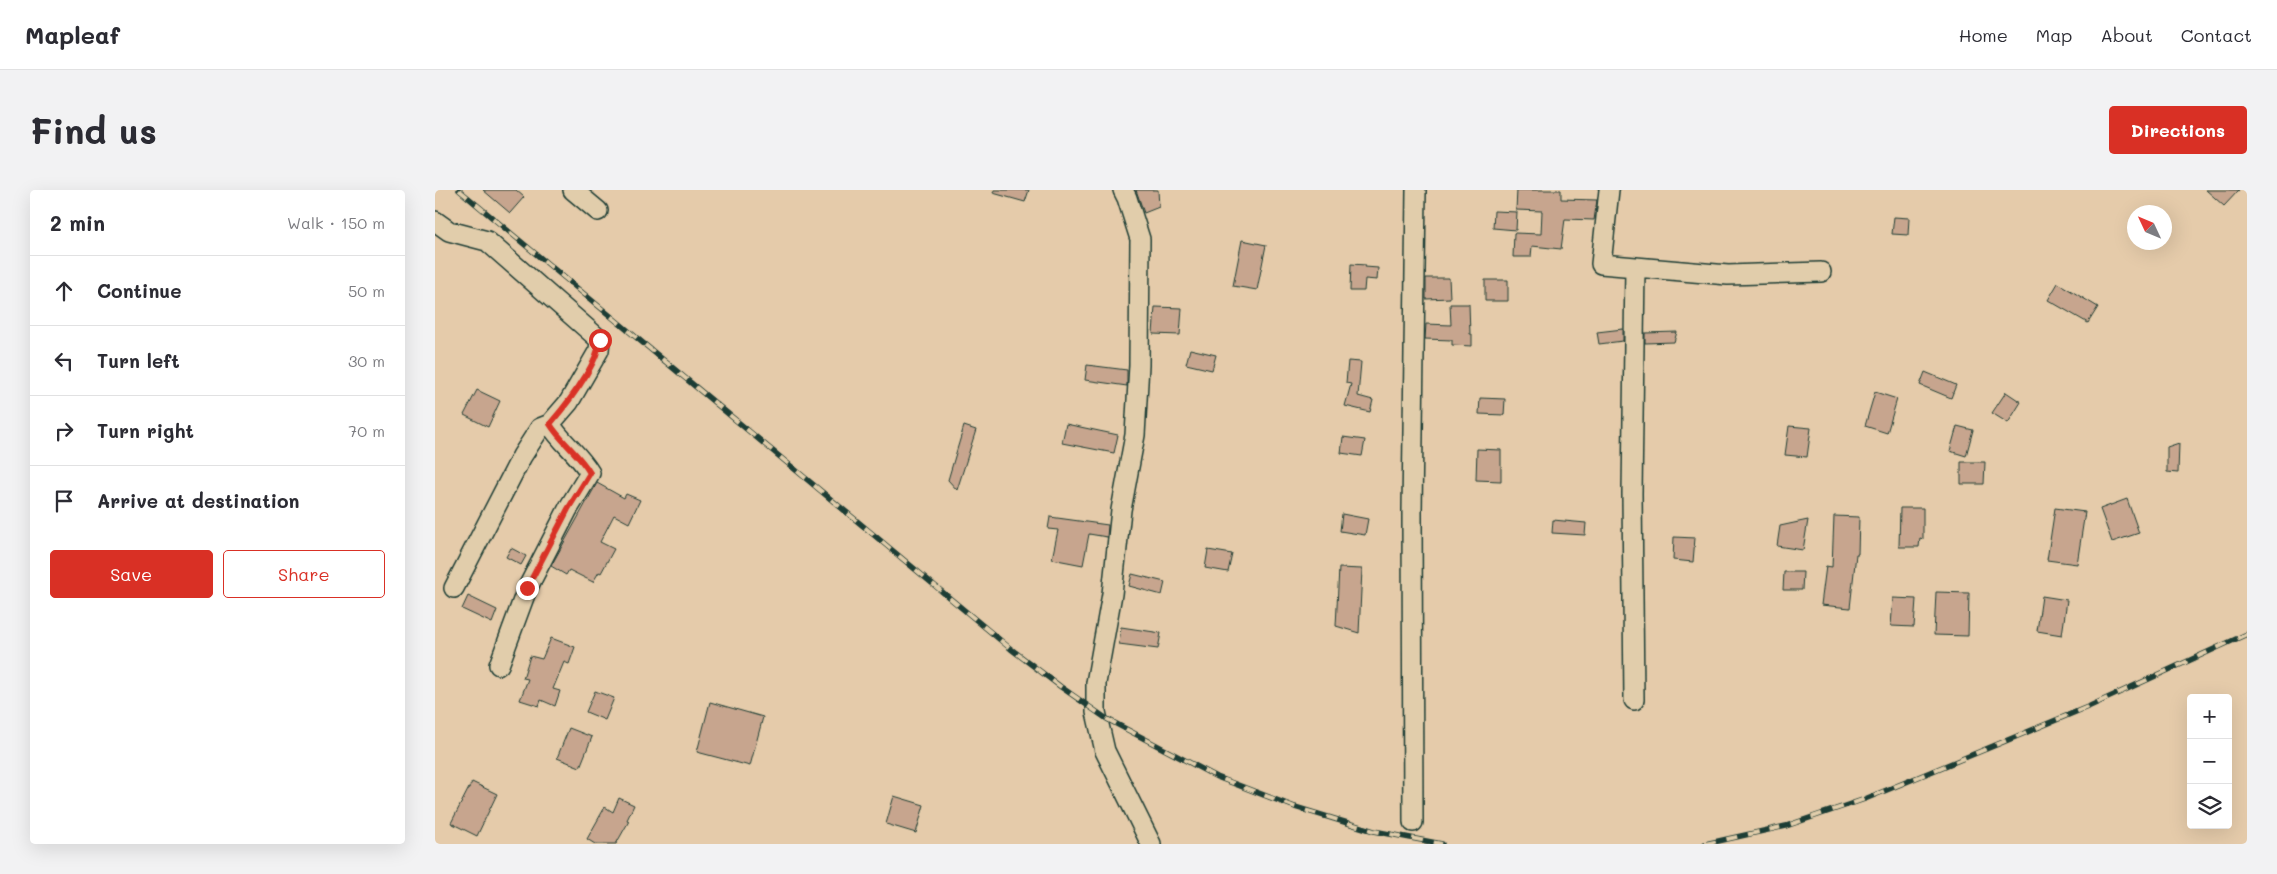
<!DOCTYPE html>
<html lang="en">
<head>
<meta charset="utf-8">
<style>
	body { margin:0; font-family:Mali,sans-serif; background:#f2f2f3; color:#2b2b33 }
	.controls { position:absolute; right:15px; bottom:15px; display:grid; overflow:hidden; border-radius:5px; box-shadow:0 5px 20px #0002 }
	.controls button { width:45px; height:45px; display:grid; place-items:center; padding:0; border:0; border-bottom:1px solid #e1e1e2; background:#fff; color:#2b2b33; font:25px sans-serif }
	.compass { position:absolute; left:1692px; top:15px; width:45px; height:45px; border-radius:50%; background:#fff; box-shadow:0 5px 20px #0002; rotate:314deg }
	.stop { position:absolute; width:15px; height:15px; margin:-11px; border:4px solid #d93025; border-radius:50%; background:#fff }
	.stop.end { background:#d93025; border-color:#fff; box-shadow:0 1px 5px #0008 }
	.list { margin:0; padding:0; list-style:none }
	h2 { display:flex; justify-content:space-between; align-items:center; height:65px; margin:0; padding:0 20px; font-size:21px }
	h2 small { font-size:16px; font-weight:400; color:#7c7c81 }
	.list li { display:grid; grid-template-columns:32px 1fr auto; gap:15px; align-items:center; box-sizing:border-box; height:70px; padding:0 20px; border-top:1px solid #e1e1e2 }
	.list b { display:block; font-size:19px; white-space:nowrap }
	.list em { font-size:16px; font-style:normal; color:#7c7c81 }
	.actions { display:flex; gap:10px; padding:15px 20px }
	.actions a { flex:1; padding:11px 0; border:1px solid #d93025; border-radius:5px; text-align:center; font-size:18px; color:#d93025 }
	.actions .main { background:#d93025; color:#fff }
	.icon { flex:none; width:28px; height:28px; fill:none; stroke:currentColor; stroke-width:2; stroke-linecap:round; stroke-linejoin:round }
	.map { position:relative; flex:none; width:1812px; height:654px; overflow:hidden; border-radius:5px }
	header { display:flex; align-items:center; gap:30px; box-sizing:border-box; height:70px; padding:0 25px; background:#fff; border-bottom:1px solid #e1e1e2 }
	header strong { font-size:24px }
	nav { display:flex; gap:28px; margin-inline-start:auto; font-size:18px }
	.intro { display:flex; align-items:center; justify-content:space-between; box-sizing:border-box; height:120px; padding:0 30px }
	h1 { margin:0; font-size:35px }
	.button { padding:12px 22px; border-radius:5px; background:#d93025; color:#fff; font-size:18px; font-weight:700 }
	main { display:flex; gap:30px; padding:0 30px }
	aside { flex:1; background:#fff; border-radius:5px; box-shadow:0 5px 20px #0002 }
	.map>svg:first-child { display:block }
</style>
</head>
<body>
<header>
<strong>Mapleaf</strong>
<nav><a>Home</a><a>Map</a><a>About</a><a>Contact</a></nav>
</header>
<div class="intro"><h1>Find us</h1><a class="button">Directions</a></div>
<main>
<aside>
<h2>2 min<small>Walk · 150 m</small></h2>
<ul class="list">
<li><svg class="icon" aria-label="ahead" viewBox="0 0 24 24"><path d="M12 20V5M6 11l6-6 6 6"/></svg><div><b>Continue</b></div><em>50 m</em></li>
<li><svg class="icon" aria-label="left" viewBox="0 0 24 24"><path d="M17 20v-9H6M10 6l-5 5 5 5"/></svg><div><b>Turn left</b></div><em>30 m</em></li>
<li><svg class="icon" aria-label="right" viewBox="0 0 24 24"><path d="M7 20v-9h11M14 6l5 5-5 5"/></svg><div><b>Turn right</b></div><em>70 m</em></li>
<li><svg class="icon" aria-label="arrive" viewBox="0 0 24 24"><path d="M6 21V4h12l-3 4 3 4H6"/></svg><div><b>Arrive at destination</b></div></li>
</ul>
<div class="actions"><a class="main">Save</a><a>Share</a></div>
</aside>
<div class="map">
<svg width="1812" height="654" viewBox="0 0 1812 654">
	<rect width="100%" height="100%" fill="#e5cbaa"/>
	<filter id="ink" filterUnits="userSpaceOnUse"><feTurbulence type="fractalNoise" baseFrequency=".02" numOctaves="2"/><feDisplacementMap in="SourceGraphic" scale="10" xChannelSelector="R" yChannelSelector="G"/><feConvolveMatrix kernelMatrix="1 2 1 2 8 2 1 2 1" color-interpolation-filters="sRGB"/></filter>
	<g filter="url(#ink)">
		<path fill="#c7a58e" stroke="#1f3d34" d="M 48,0 L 81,0 L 89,7 L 75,23 Z
			M 559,0 L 594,0 L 590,12 L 558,3 Z
			M 701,0 L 723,0 L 724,17 L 709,23 Z
			M 1082,0 L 1126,0 L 1126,9 L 1162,10 L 1159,30 L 1130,29 L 1126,59 L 1097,56 L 1096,67 L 1078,67 L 1079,43 L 1106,44 L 1107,21 L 1081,20 Z
			M 1771,0 L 1804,0 L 1789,16 Z
			M 1059,21 L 1082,22 L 1081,40 L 1058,38 Z
			M 1459,27 L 1474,28 L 1473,45 L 1457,44 Z
			M 807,50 L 831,55 L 822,100 L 798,96 Z
			M 916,74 L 931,75 L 930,77 L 943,78 L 942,90 L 930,89 L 929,101 L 915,101 Z
			M 991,88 L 1014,88 L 1015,108 L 991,109 Z
			M 1050,90 L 1073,90 L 1073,111 L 1050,111 Z
			M 1623,93 L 1663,117 L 1653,133 L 1613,110 Z
			M 1015,114 L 1034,114 L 1035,144 L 1037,144 L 1037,156 L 1017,155 L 1017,150 L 990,149 L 991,134 L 1016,135 Z
			M 720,117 L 747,118 L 745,145 L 718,144 Z
			M 1188,139 L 1188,151 L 1164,154 L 1162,142 Z
			M 1242,142 L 1239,152 L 1210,153 L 1210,143 Z
			M 755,159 L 781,165 L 777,180 L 751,174 Z
			M 913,171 L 926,172 L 923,206 L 938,210 L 935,222 L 910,216 L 916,194 L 911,193 Z
			M 652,175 L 692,180 L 692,196 L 650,190 Z
			M 1490,182 L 1521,195 L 1516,208 L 1485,195 Z
			M 42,200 L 65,211 L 53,237 L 29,225 Z
			M 1440,202 L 1462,209 L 1452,243 L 1430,236 Z
			M 1571,202 L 1586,212 L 1573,233 L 1557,223 Z
			M 1045,208 L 1070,209 L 1069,225 L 1044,224 Z
			M 631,234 L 683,245 L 679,263 L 627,253 Z
			M 529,236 L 541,240 L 522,300 L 513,290 Z
			M 1354,236 L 1376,238 L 1372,267 L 1350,265 Z
			M 1522,236 L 1538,240 L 1531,266 L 1515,261 Z
			M 908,247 L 930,250 L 927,266 L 906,263 Z
			M 1744,253 L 1743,283 L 1732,282 L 1732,257 Z
			M 1042,259 L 1066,260 L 1066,291 L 1041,290 Z
			M 1526,272 L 1550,272 L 1549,294 L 1526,294 Z
			M 162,293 L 189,308 L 191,304 L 205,310 L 194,333 L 179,325 L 165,352 L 179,359 L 166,383 L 164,382 L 158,392 L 134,380 L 131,385 L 116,376 Z
			M 1692,309 L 1704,343 L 1677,352 L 1665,319 Z
			M 1465,318 L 1488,318 L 1488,349 L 1485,348 L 1484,357 L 1464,357 Z
			M 1620,318 L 1650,322 L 1642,374 L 1612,370 Z
			M 907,324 L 933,329 L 930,345 L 905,341 Z
			M 1399,326 L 1424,327 L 1423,364 L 1421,364 L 1415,418 L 1386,415 L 1391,376 L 1397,377 Z
			M 615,327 L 673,335 L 672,347 L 654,344 L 648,375 L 617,369 L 623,340 L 613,339 Z
			M 1118,330 L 1151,333 L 1150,345 L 1117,343 Z
			M 1373,330 L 1368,360 L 1342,356 L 1345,336 Z
			M 1239,347 L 1260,348 L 1258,372 L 1238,370 Z
			M 76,358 L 91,366 L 86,375 L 71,367 Z
			M 773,360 L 797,364 L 793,382 L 770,378 Z
			M 904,378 L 927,379 L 924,443 L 901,436 Z
			M 1349,382 L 1368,382 L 1367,400 L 1348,400 Z
			M 697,384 L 730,392 L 727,405 L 694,396 Z
			M 1501,402 L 1534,403 L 1533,446 L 1499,445 Z
			M 33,406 L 62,420 L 57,433 L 27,419 Z
			M 1607,406 L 1632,410 L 1627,445 L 1602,441 Z
			M 1458,408 L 1481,409 L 1479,437 L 1456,436 Z
			M 686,437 L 726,443 L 723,459 L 684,454 Z
			M 116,448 L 140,457 L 134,474 L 129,472 L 118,499 L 125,501 L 120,516 L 106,510 L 104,516 L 85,510 L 93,489 L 88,488 L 95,466 L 107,469 Z
			M 160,501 L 179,508 L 170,530 L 151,522 Z
			M 275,512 L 328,527 L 315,576 L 262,562 Z
			M 134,538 L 157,547 L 145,577 L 122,568 Z
			M 37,592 L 62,604 L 42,646 L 16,633 Z
			M 459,606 L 489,615 L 481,643 L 451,634 Z
			M 184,608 L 199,615 L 192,630 L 194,631 L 181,654 L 160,654 L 152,649 L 170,617 L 178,622 Z"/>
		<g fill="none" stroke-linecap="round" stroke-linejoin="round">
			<defs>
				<path id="minor" d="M 138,0 L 163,21
					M 688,0 L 692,8 L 705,49 L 704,175 L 700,245 L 686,320 L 677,404 L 661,493 L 661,522 L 670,561 L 716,654
					M 1174,0 L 1166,74 L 1293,85 L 1386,82
					M 0,31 L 14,41 L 52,51 L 165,150 L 164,160 L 134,212 L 115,234 L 105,238 L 87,266 L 19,398
					M 64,475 L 92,399 L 133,319 L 155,283 C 144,264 126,252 115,234
					M 1199,510 L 1197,303 L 1200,77
					M 978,632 L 977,322 L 981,0"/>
			</defs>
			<use href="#minor" stroke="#1f3d34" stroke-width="22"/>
			<use href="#minor" stroke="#e1cdab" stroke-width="19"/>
			<defs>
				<path id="rail" d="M 24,0 L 576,459 L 626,497 L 672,529 L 782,587 L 860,617 L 939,641 L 1007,654
					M 1270,654 L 1351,636 L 1430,609 L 1655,516 L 1812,444"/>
			</defs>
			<use href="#rail" stroke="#1f3d34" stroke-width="5.5"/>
			<use href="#rail" stroke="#e1cdab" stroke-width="4" stroke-dasharray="11" stroke-linecap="butt"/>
		</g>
	</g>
	<g fill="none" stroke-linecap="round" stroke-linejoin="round" filter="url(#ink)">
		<path stroke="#d93025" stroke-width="6" d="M 92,398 L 133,319 L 155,283 C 144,264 126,252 115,234 C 132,214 162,176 165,150"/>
	</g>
</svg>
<div class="controls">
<button>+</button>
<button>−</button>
<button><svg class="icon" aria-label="layers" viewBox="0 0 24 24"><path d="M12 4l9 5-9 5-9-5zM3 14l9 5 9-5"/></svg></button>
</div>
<svg class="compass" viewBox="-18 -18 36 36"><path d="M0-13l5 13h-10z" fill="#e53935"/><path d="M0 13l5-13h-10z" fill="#7c7c81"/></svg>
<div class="stop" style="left:165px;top:150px"></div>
<div class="stop end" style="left:92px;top:398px"></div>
</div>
</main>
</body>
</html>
